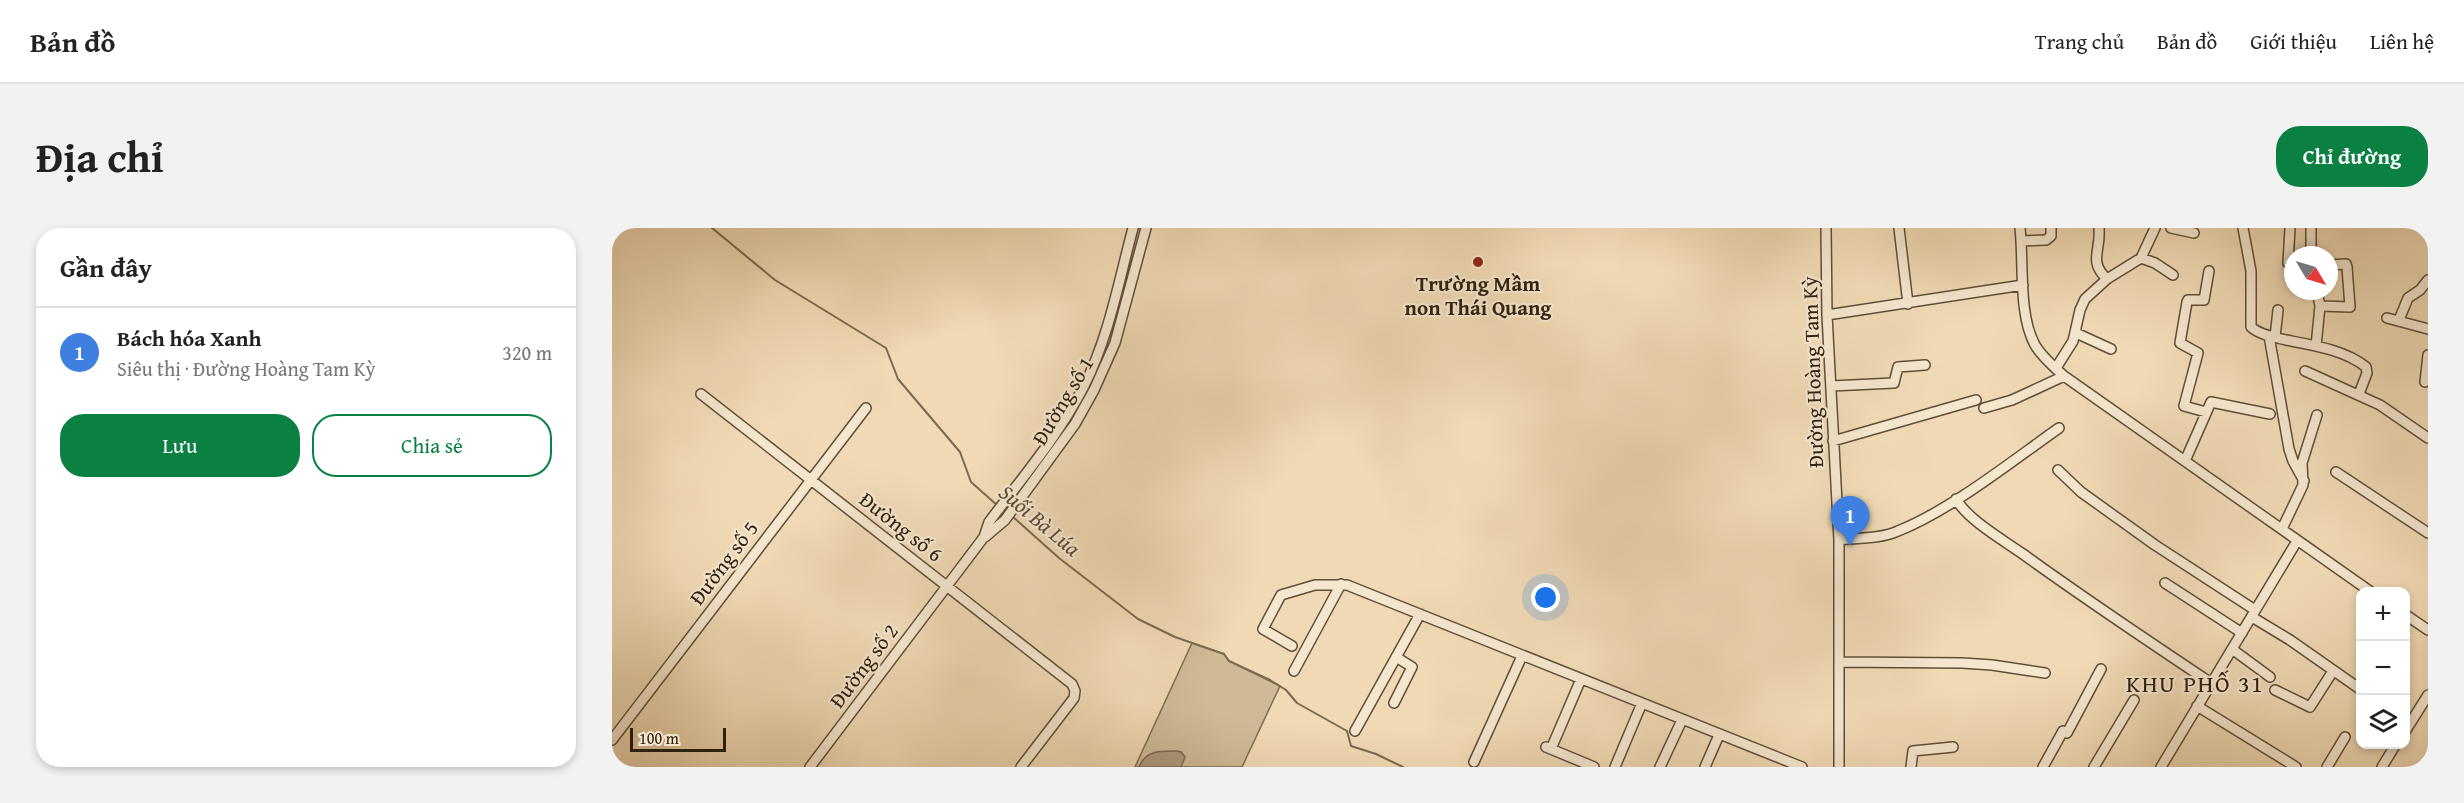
<!DOCTYPE html>
<html lang="vi">
<head>
<meta charset="utf-8">
<style>
	body { margin:0; font-family:"Gentium Book Plus",serif; background:#f2f2f2; color:#222 }
	.controls { position:absolute; right:18px; bottom:18px; display:grid; overflow:hidden; border-radius:12px; box-shadow:0 3px 9px #0003 }
	.controls button { width:54px; height:54px; display:grid; place-items:center; padding:0; border:0; border-bottom:2px solid #e0e0e0; background:#fff; color:#222; font:30px sans-serif }
	.compass { position:absolute; left:1672px; top:18px; width:54px; height:54px; border-radius:50%; background:#fff; box-shadow:0 3px 9px #0003; rotate:128deg }
	.scale { position:absolute; left:18px; bottom:15px; width:96px; box-sizing:border-box; padding-left:6px; border:3px solid #2f2110; border-top:0; font-size:16px; line-height:21px; white-space:nowrap; color:#2f2110; -webkit-text-stroke:4px #f5e6ce; paint-order:stroke }
	.you { position:absolute; left:934px; top:370px; width:21px; height:21px; margin:-15px; border:4px solid #fff; border-radius:50%; background:#1a73e8; box-shadow:0 0 0 9px #1a73e833 }
	.badge { display:grid; place-items:center; width:39px; height:39px; border-radius:50%; background:#0b8043; color:#fff; font-size:20px; font-weight:700 }
	.pin { position:absolute; translate:-50% -50px; filter:drop-shadow(0 2px 3px #0008) }
	.pin::after { content:''; position:absolute; top:32px; width:21px; height:18px; background:inherit; clip-path:polygon(0 0,100% 0,50% 100%) }
	.list { margin:0; padding:0; list-style:none }
	h2 { display:flex; justify-content:space-between; align-items:center; height:78px; margin:0; padding:0 24px; font-size:26px }
	h2 small { font-size:20px; font-weight:400; color:#767676 }
	.list li { display:grid; grid-template-columns:39px 1fr auto; gap:18px; align-items:center; box-sizing:border-box; height:90px; padding:0 24px; border-top:2px solid #e0e0e0 }
	.list b { display:block; font-size:22px; white-space:nowrap }
	.list p { margin:0; font-size:20px; white-space:nowrap; color:#767676 }
	.list em { font-size:20px; font-style:normal; color:#767676 }
	.actions { display:flex; gap:12px; padding:18px 24px }
	.actions a { flex:1; padding:14px 0; border:2px solid #0b8043; border-radius:24px; text-align:center; font-size:21px; color:#0b8043 }
	.actions .main { background:#0b8043; color:#fff }
	.icon { flex:none; width:33px; height:33px; fill:none; stroke:currentColor; stroke-width:2; stroke-linecap:round; stroke-linejoin:round }
	.map { position:relative; flex:none; width:1816px; height:539px; overflow:hidden; border-radius:24px }
	header { display:flex; align-items:center; gap:36px; box-sizing:border-box; height:84px; padding:0 30px; background:#fff; border-bottom:2px solid #e0e0e0 }
	header strong { font-size:28px }
	nav { display:flex; gap:33px; margin-inline-start:auto; font-size:21px }
	.intro { display:flex; align-items:center; justify-content:space-between; box-sizing:border-box; height:144px; padding:0 36px }
	h1 { margin:0; font-size:42px }
	.button { padding:15px 27px; border-radius:24px; background:#0b8043; color:#fff; font-size:21px; font-weight:700 }
	main { display:flex; gap:36px; padding:0 36px }
	aside { flex:1; background:#fff; border-radius:24px; box-shadow:0 3px 9px #0003 }
	.map>svg:first-child { display:block }
</style>
</head>
<body>
<header>
<strong>Bản đồ</strong>
<nav><a>Trang chủ</a><a>Bản đồ</a><a>Giới thiệu</a><a>Liên hệ</a></nav>
</header>
<div class="intro"><h1>Địa chỉ</h1><a class="button">Chỉ đường</a></div>
<main>
<aside>
<h2>Gần đây<small></small></h2>
<ul class="list">
<li><span class="badge" style="background:#3f7fe0">1</span><div><b>Bách hóa Xanh</b><p>Siêu thị · Đường Hoàng Tam Kỳ</p></div><em>320 m</em></li>
</ul>
<div class="actions"><a class="main">Lưu</a><a>Chia sẻ</a></div>
</aside>
<div class="map">
<svg width="1816" height="539" viewBox="0 0 1816 539">
	<rect width="100%" height="100%" fill="#f0d9b4"/>
	<filter id="stains"><feTurbulence type="fractalNoise" baseFrequency=".00333" numOctaves="4"/><feColorMatrix values="0 0 0 0 .2 0 0 0 0 .09 0 0 0 0 .02 0 0 0 .5 -.17"/></filter>
	<radialGradient id="worn" r=".72"><stop offset=".6" stop-color="#630" stop-opacity="0"/><stop offset="1" stop-color="#630" stop-opacity=".3"/></radialGradient>
	<path fill="#cfba98" stroke="#7f6e54" stroke-width="1.5" d="M 523,0 L 531,0 L 501,114 L 481,159 L 475,156 Z
		M 474,160 L 479,163 L 469,181 L 384,299 L 379,295 Z
		M 580,415 L 612,426 L 617,433 L 668,458 L 630,539 L 523,539 Z"/>
	<path fill="#ae9a7c" stroke="#7b6a51" stroke-width="1.5" d="M 565,523 L 569,524 L 573,529 L 569,539 L 527,539 C 534,522 548,523 565,523 Z"/>
	<g fill="none" stroke-linecap="round" stroke-linejoin="round">
		<path stroke="#7b6a51" stroke-width="2" d="M 100,0 L 163,52 L 274,120 L 286,151 L 348,224 L 359,254 L 386,278
			M 400,288 L 447,330 L 526,391 L 563,409 L 612,426 L 617,433 L 658,452 L 674,462 L 685,475 L 735,503 L 739,518 L 764,526 L 791,539"/>
		<defs>
			<path id="minor" d="M 1214,0 L 1215,87 L 1227,312 L 1227,539
				M 1287,0 L 1296,76
				M 1408,0 C 1412,35 1406,86 1423,117 C 1430,129 1442,139 1452,148 L 1759,364
				M 1487,0 C 1489,24 1476,33 1495,51
				M 1559,0 L 1582,5
				M 1631,0 L 1639,43 L 1639,99 C 1648,107 1662,109 1674,112 C 1700,117 1733,122 1754,139 L 1755,145 L 1747,166
				M 1678,0 L 1676,35 L 1681,37
				M 1409,13 L 1434,12 L 1439,8 L 1439,0
				M 1699,27 L 1699,0
				M 1529,30 L 1543,35 L 1561,47
				M 1708,78 L 1738,79 L 1735,39 L 1734,36 L 1717,37
				M 1215,87 L 1411,57
				M 1775,90 L 1816,101
				M 1787,92 L 1796,70 L 1808,62 L 1816,52
				M 1464,105 L 1499,121
				M 1657,108 L 1677,221 L 1681,233 L 1692,253
				M 1663,109 L 1666,82
				M 1704,118 L 1708,78 L 1705,63
				M 1444,140 L 1461,113 L 1468,82 L 1473,71 L 1495,51 L 1529,30 L 1543,0
				M 1693,143 L 1768,177 L 1816,210
				M 1813,154 L 1816,127
				M 1219,158 L 1282,155 L 1286,139 L 1313,137
				M 89,166 L 460,456 L 463,463 L 462,470 L 409,539
				M 1372,180 L 1400,172 L 1452,148
				M 1594,184 L 1572,178 L 1586,125 L 1568,115 L 1575,74 L 1576,72 L 1592,72 L 1597,43
				M 1221,213 L 1364,172
				M 1573,233 L 1599,174 L 1658,186
				M 1446,242 L 1469,264 L 1543,317 L 1643,382
				M 1724,244 L 1816,305
				M 1344,271 C 1356,292 1391,312 1411,326 C 1473,371 1536,413 1599,455
				M 1670,301 L 1691,257 L 1690,235 L 1705,187
				M 373,309 L 393,292 L 463,196 L 482,162 L 503,115 L 534,0
				M 1227,312 C 1246,310 1268,311 1286,303 C 1339,282 1400,233 1447,200
				M 1553,355 L 1630,405
				M 1794,387 L 1816,402
				M 1640,389 L 1678,412 L 1748,461
				M 680,418 L 651,401 L 669,367 L 703,357 L 735,357 L 1190,539
				M 1620,421 L 1658,449
				M 1228,434 L 1350,435 L 1380,437 L 1433,445
				M 682,443 L 729,356
				M 1663,462 L 1698,479 L 1721,443
				M 782,475 L 800,439 L 784,429
				M 1585,478 L 1684,539
				M 1794,502 L 1816,467
				M 743,503 L 808,386
				M 1455,505 L 1489,441
				M 0,512 L 254,180
				M 934,519 L 982,539
				M 939,521 L 969,451
				M 862,534 L 910,428
				M 198,539 L 372,309 L 377,294 C 410,250 447,207 472,158 C 497,109 507,52 521,0
				M 1003,539 L 1030,475
				M 1048,539 L 1070,492
				M 1093,539 L 1107,507
				M 1299,539 L 1301,523 L 1341,519
				M 1431,539 L 1451,503
				M 1482,539 L 1522,472
				M 1549,539 L 1685,313
				M 1715,539 L 1733,509
				M 1770,539 L 1784,516"/>
		</defs>
		<use href="#minor" stroke="#5f4f39" stroke-width="12"/>
		<use href="#minor" stroke="#f5e6ce" stroke-width="9"/>
	</g>
	<circle fill="#8f2418" stroke="#f5e6ce" stroke-width="2" cx="866" cy="34" r="6"/>
	<g text-anchor="middle" stroke-width="4.5" stroke-linejoin="round" paint-order="stroke">
		<g font-size="21" font-weight="bold" fill="#2f2110" stroke="#f5e6ce">
			<text x="866" y="63">Trường Mầm<tspan x="866" dy="24">non Thái Quang</tspan></text>
		</g>
		<g font-size="21" fill="#2f2110" stroke="#f5e6ce">
			<text transform="translate(1201 144) rotate(-92)" y="7">Đường Hoàng Tam Kỳ</text>
			<text transform="translate(451 173) rotate(-59)" y="7">Đường số 1</text>
			<text transform="translate(289 299) rotate(38)" y="7">Đường số 6</text>
			<text transform="translate(112 335) rotate(-53)" y="7">Đường số 5</text>
			<text transform="translate(252 438) rotate(-53)" y="7">Đường số 2</text>
		</g>
		<g font-size="22" font-style="italic" fill="#5b4b36" stroke="#f5e6ce">
			<text transform="translate(428 292) rotate(40)" y="8">Suối Bà Lúa</text>
		</g>
		<g font-size="24" letter-spacing="1.5" fill="#2f2110" stroke="#f5e6ce">
			<text x="1583" y="464">KHU PHỐ 31</text>
		</g>
	</g>
	<rect width="100%" height="100%" filter="url(#stains)"/>
	<rect width="100%" height="100%" fill="url(#worn)"/>
</svg>
<div class="controls">
<button>+</button>
<button>−</button>
<button><svg class="icon" aria-label="layers" viewBox="0 0 24 24"><path d="M12 4l9 5-9 5-9-5zM3 14l9 5 9-5"/></svg></button>
</div>
<svg class="compass" viewBox="-18 -18 36 36"><path d="M0-13l5 13h-10z" fill="#e53935"/><path d="M0 13l5-13h-10z" fill="#767676"/></svg>
<div class="scale">100 m</div>
<div class="you"></div>
<div class="pin badge" style="left:1238px;top:318px;background:#3f7fe0">1</div>
</div>
</main>
</body>
</html>
